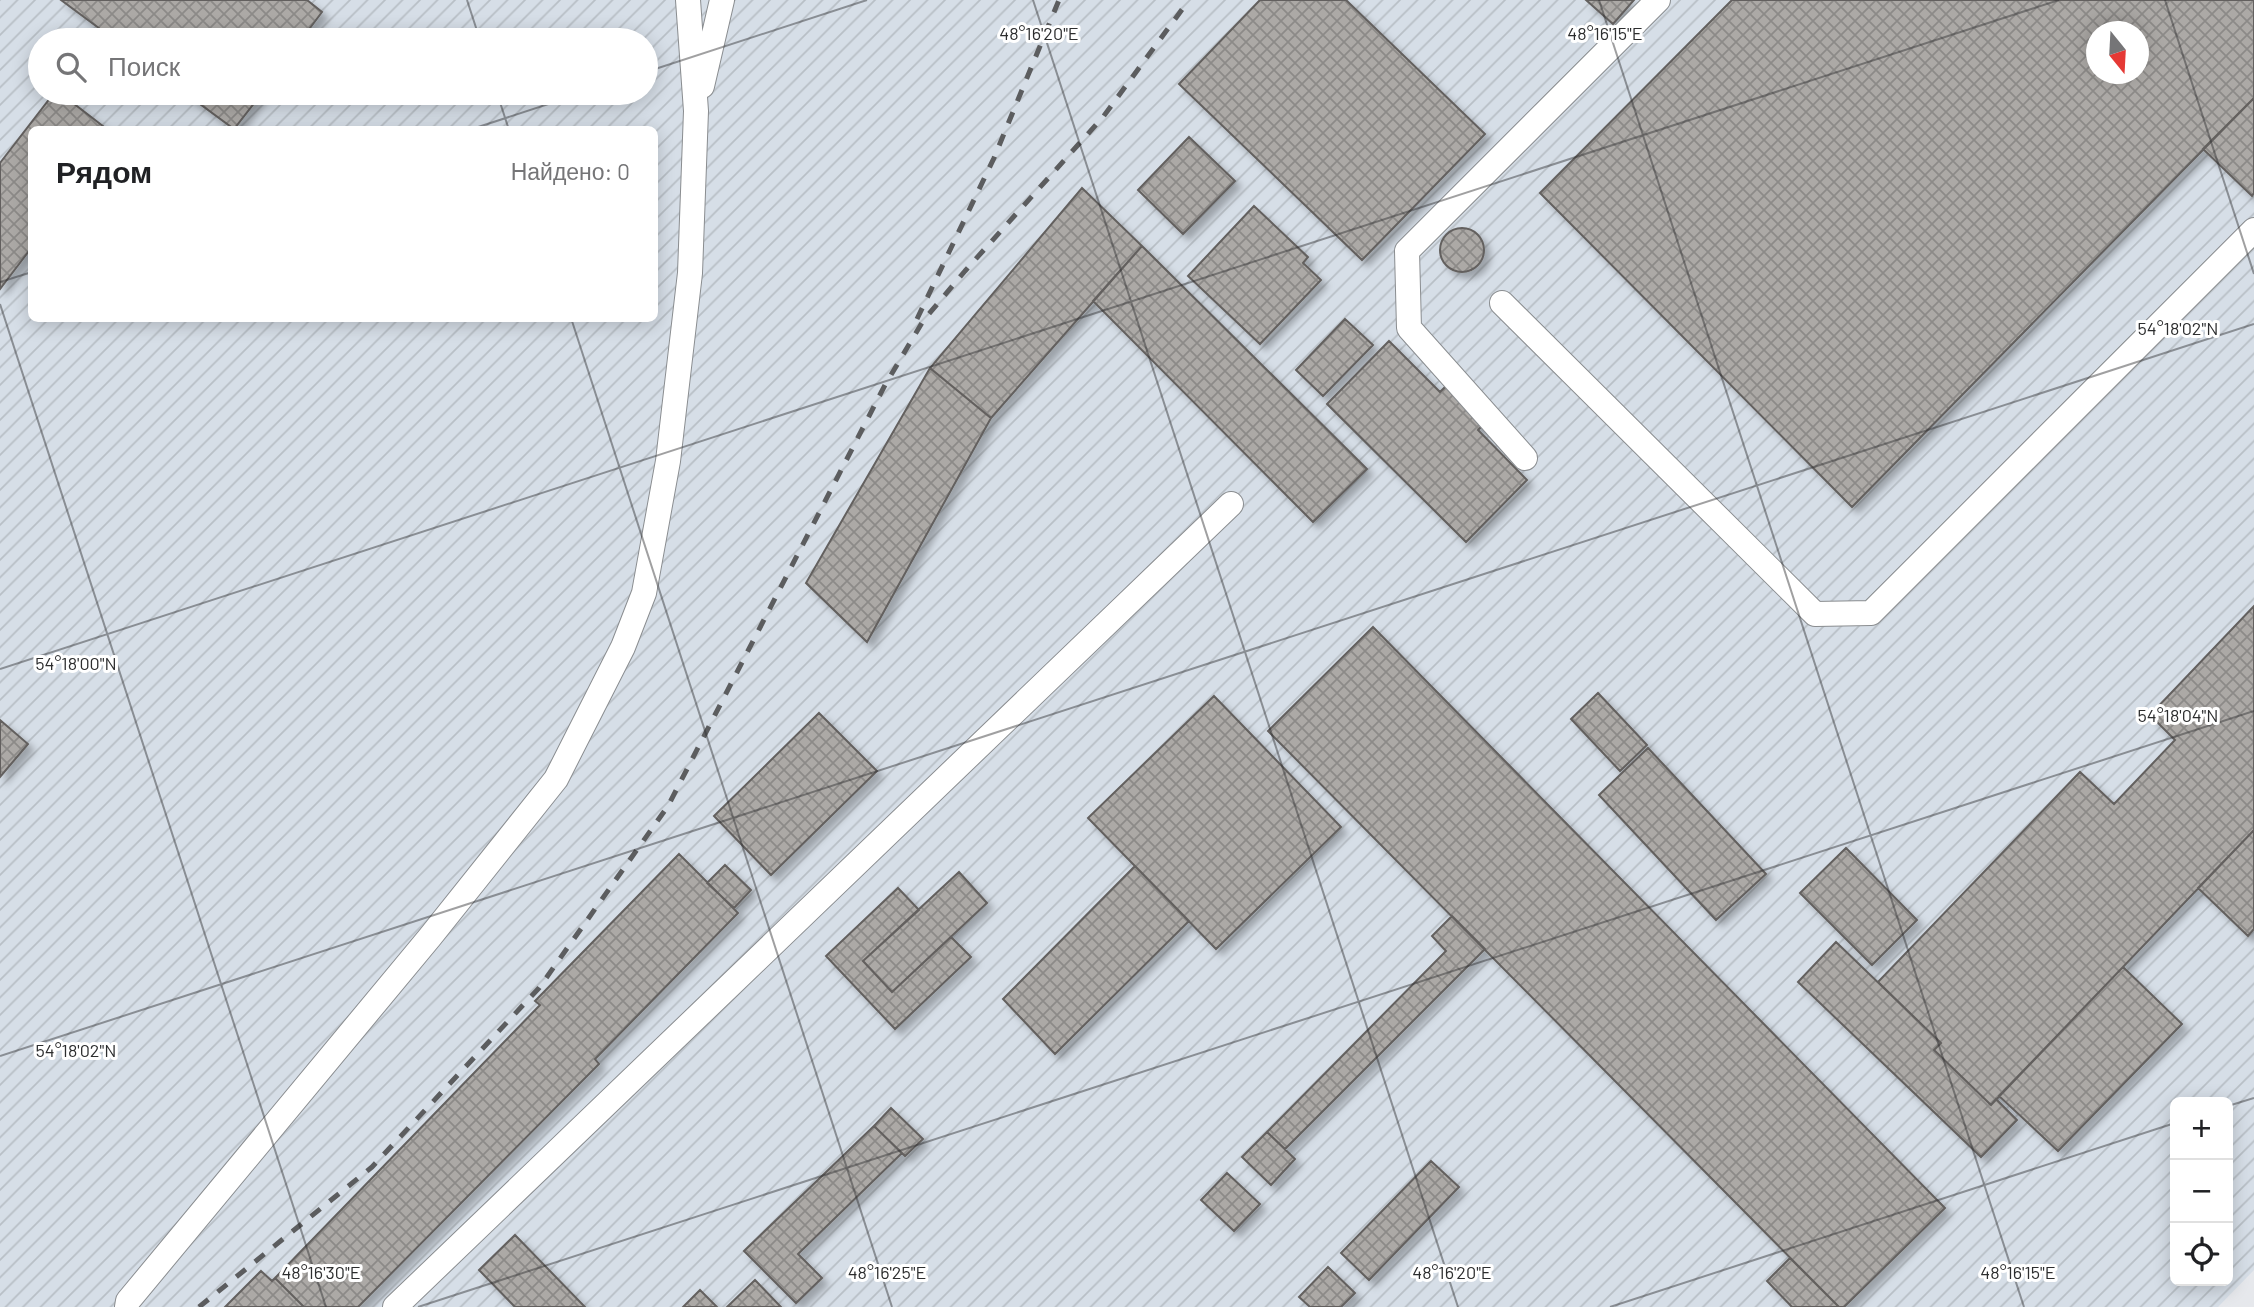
<!DOCTYPE html>
<html lang="ru">
<head>
<meta charset="utf-8">
<style>
	body { margin:0; font-family:Barlow,sans-serif; background:#f6f6f6; color:#202124 }
	.controls { position:absolute; right:21px; bottom:21px; display:grid; overflow:hidden; border-radius:10px; box-shadow:0 4px 18px #0003 }
	.controls button { width:63px; height:63px; display:grid; place-items:center; padding:0; border:0; border-bottom:2px solid #e0e0e0; background:#fff; color:#202124; font:35px sans-serif }
	.compass { position:absolute; left:2086px; top:21px; width:63px; height:63px; border-radius:50%; background:#fff; box-shadow:0 4px 18px #0003; rotate:162deg }
	.list { margin:0; padding:0; list-style:none }
	h2 { display:flex; justify-content:space-between; align-items:center; height:91px; margin:0; padding:0 28px; font-size:30px }
	h2 small { font-size:23px; font-weight:400; color:#757577 }
	.icon { flex:none; width:38px; height:38px; fill:none; stroke:currentColor; stroke-width:2; stroke-linecap:round; stroke-linejoin:round }
	.map { position:relative; flex:none; width:2254px; height:1307px; overflow:hidden }
	.search { position:absolute; background:#fff; box-shadow:0 4px 18px #0003; left:28px; top:28px; width:630px; height:77px; display:flex; align-items:center; gap:18px; box-sizing:border-box; padding:0 24px; border-radius:38px; color:#757577; font-size:26px }
	.panel { position:absolute; background:#fff; box-shadow:0 4px 18px #0003; left:28px; top:126px; width:630px; height:196px; border-radius:10px }
	.map>svg:first-child { display:block }
</style>
</head>
<body>
<div class="map">
<svg width="2254" height="1307" viewBox="0 0 2254 1307">
	<defs>
		<pattern id="industrial-furrows" width="10" height="10" patternUnits="userSpaceOnUse" patternTransform="scale(1.75)"><rect width="10" height="10" fill="#d6dee7"/><path d="M-1 1l2-2M0 10L10 0M9 11l2-2" fill="none" stroke="#b8bfc6"/></pattern>
		<pattern id="building-cross-hatch" width="8" height="8" patternUnits="userSpaceOnUse" patternTransform="scale(1.75)"><rect width="8" height="8" fill="#aca9a6"/><path d="M0 0l8 8M0 8l8-8" fill="none" stroke="#8c8a88"/></pattern>
		<filter id="shadow"><feDropShadow dx="6" dy="6" stdDeviation="3.5" flood-color="#0004"/></filter>
	</defs>
	<rect width="100%" height="100%" fill="#e6e8ec"/>
	<path fill="url(#industrial-furrows)" fill-rule="evenodd" d="M 0,0 L 2254,0 L 2254,1270 L 2218,1307 L 0,1307 ZM 2096,32 L 2138,32 L 2138,74 L 2096,74 ZM 40,40 L 646,40 L 646,93 L 40,93 ZM 32,130 L 654,130 L 654,318 L 32,318 ZM 2175,1102 L 2228,1102 L 2228,1281 L 2175,1281 Z"/>
	<path fill="url(#building-cross-hatch)" stroke="#63605e" stroke-width="2" fill-rule="evenodd" filter="url(#shadow)" d="M 61,0 L 307,0 L 322,12 L 301,40 L 115,40 Z
		M 1260,0 L 1346,0 L 1485,134 L 1362,260 L 1179,84 Z
		M 1586,0 L 1634,0 L 1613,24 Z
		M 1732,0 L 2254,0 L 2254,98 L 1852,507 L 1540,193 ZM 2096,32 L 2138,32 L 2138,74 L 2096,74 Z
		M 54,93 L 60,93 L 108,130 L 32,130 L 32,247 L 0,289 L 0,163 Z
		M 185,93 L 262,93 L 234,129 Z
		M 2254,98 L 2254,193 L 2252,196 L 2203,149 Z
		M 1189,137 L 1235,181 L 1183,234 L 1138,190 Z
		M 1082,188 L 1142,246 L 991,418 L 930,368 Z
		M 1254,206 L 1308,257 L 1303,263 L 1321,280 L 1260,344 L 1188,276 Z
		M1440 250a22 22 0 1 1 44 0a22 22 0 1 1-44 0Z
		M 1142,246 L 1367,469 L 1313,522 L 1093,301 Z
		M 1345,319 L 1373,345 L 1323,396 L 1296,370 Z
		M 1389,341 L 1440,392 L 1447,385 L 1486,422 L 1478,430 L 1527,480 L 1466,542 L 1327,404 Z
		M 930,368 L 991,418 L 867,642 L 806,583 Z
		M 2254,606 L 2254,830 L 1991,1105 L 1934,1050 L 1941,1043 L 1878,982 L 2080,772 L 2114,804 L 2175,740 L 2150,715 Z
		M 1373,627 L 1945,1208 L 1844,1307 L 1839,1307 L 1268,731 Z
		M 1598,693 L 1647,745 L 1620,771 L 1571,719 Z
		M 1214,696 L 1341,827 L 1216,949 L 1088,818 Z
		M 819,713 L 877,771 L 771,875 L 714,816 Z
		M 0,720 L 28,744 L 0,777 Z
		M 1648,748 L 1766,874 L 1716,920 L 1599,795 Z
		M 2254,830 L 2254,929 L 2248,936 L 2198,888 Z
		M 1846,848 L 1917,920 L 1872,965 L 1800,893 Z
		M 679,854 L 738,913 L 595,1059 L 599,1064 L 358,1307 L 304,1307 L 275,1278 L 540,1005 L 535,1001 Z
		M 725,865 L 751,890 L 734,908 L 707,883 Z
		M 1135,866 L 1189,921 L 1055,1054 L 1003,999 Z
		M 959,872 L 987,903 L 892,992 L 863,961 Z
		M 898,888 L 919,910 L 863,961 L 892,992 L 951,937 L 971,957 L 895,1029 L 826,956 Z
		M 1452,916 L 1485,949 L 1285,1149 L 1267,1132 L 1446,951 L 1432,936 Z
		M 1836,942 L 1941,1043 L 1934,1050 L 1991,1105 L 1996,1099 L 2017,1120 L 1981,1157 L 1798,982 Z
		M 2123,967 L 2182,1024 L 2058,1151 L 1999,1096 Z
		M 891,1108 L 923,1139 L 905,1156 L 874,1126 Z
		M 874,1126 L 902,1153 L 798,1254 L 822,1278 L 796,1303 L 744,1251 Z
		M 1267,1132 L 1295,1159 L 1271,1185 L 1242,1157 Z
		M 1431,1161 L 1459,1187 L 1369,1280 L 1341,1253 Z
		M 1227,1173 L 1260,1204 L 1234,1231 L 1201,1200 Z
		M 515,1235 L 585,1307 L 515,1307 L 479,1270 Z
		M 1790,1258 L 1839,1307 L 1792,1307 L 1767,1281 Z
		M 1328,1267 L 1355,1293 L 1341,1307 L 1310,1307 L 1299,1297 Z
		M 261,1271 L 272,1281 L 275,1278 L 304,1307 L 225,1307 Z
		M 755,1280 L 781,1307 L 727,1307 Z
		M 700,1290 L 717,1307 L 683,1307 Z"/>
	<g fill="none" stroke-linecap="round" stroke-linejoin="round">
		<defs>
			<path id="lane" d="M 702,86 L 722,0
				M 1502,303 L 1815,614 L 1871,613 L 2254,230
				M 1525,458 L 1409,328 L 1407,251 L 1658,0
				M 127,1307 L 128,1301 L 430,937 L 556,779 L 623,647 L 644,593 L 668,461 L 690,273 L 696,111 L 688,0
				M 395,1307 L 1231,504"/>
		</defs>
		<use href="#lane" stroke="#8a8d90" stroke-width="26"/>
		<use href="#lane" stroke="#fff" stroke-width="24"/>
		<path stroke="#5c5d5f" stroke-width="5" stroke-dasharray="12 12" stroke-linecap="butt" d="M 917,319 L 994,158 L 1059,0
			M 199,1307 L 372,1167 L 539,988 L 668,806 L 885,385 L 923,321 L 965,271 L 1103,117 L 1189,0"/>
	</g>
	<path fill="none" stroke="#2c2d2e" stroke-width="2" stroke-opacity="0.45" d="M 467,0 L 480,40M 1033,0 L 1458,1307M 1599,0 L 2024,1307M 2165,0 L 2254,274M 646,72 L 867,0M 497,93 L 509,130M 469,130 L 582,93M 0,282 L 32,272M 0,304 L 326,1307M 571,318 L 892,1307M 0,669 L 2059,0M 0,1056 L 2254,324M 2228,1106 L 2254,1098M 418,1307 L 2254,711M 1610,1307 L 2175,1123"/>
	<g font-size="18" text-anchor="middle" fill="#2c2d2e" stroke="#fff" stroke-width="6" stroke-linejoin="round" paint-order="stroke">
		<text x="1039" y="40">48°16'20"E</text>
		<text x="1605" y="40">48°16'15"E</text>
		<text x="2178" y="335">54°18'02"N</text>
		<text x="76" y="670">54°18'00"N</text>
		<text x="2178" y="722">54°18'04"N</text>
		<text x="76" y="1057">54°18'02"N</text>
		<text x="321" y="1279">48°16'30"E</text>
		<text x="887" y="1279">48°16'25"E</text>
		<text x="1452" y="1279">48°16'20"E</text>
		<text x="2018" y="1279">48°16'15"E</text>
	</g>
</svg>
<div class="controls">
<button>+</button>
<button>−</button>
<button><svg class="icon" aria-label="locate" viewBox="0 0 24 24"><circle cx="12" cy="12" r="6"/><path d="M12 2v4M12 18v4M2 12h4M18 12h4"/></svg></button>
</div>
<svg class="compass" viewBox="-18 -18 36 36"><path d="M0-13l5 13h-10z" fill="#e53935"/><path d="M0 13l5-13h-10z" fill="#757577"/></svg>
<div class="search"><svg class="icon" aria-label="search" viewBox="0 0 24 24"><circle cx="10" cy="10" r="6"/><path d="M15 15l6 6"/></svg>Поиск</div>
<section class="panel">
<h2>Рядом<small>Найдено: 0</small></h2>
<ul class="list">
</ul>
</section>
</div>
</body>
</html>
